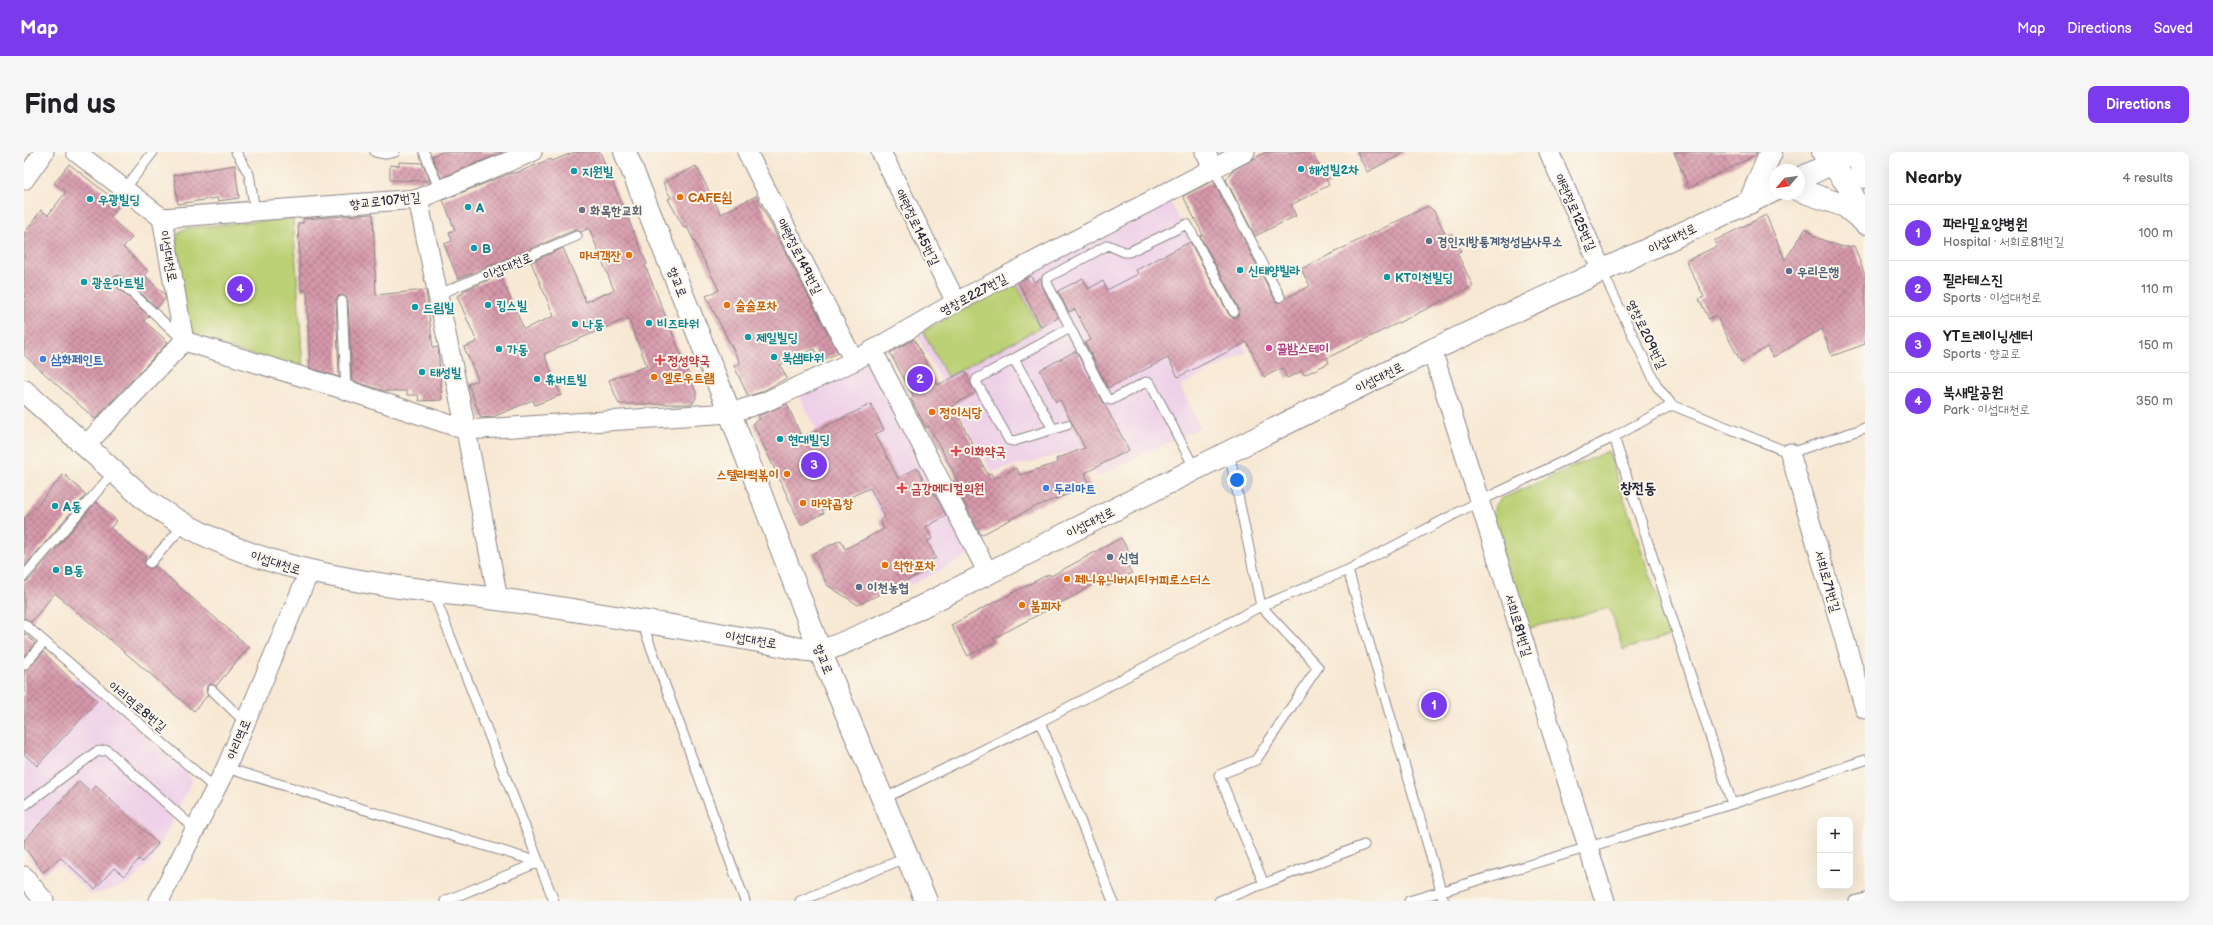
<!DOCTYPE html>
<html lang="en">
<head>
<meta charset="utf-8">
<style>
	body { margin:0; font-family:"Balsamiq Sans","Poor Story",sans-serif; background:#f6f6f6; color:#202124 }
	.controls { position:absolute; right:12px; bottom:12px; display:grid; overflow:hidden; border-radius:8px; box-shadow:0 4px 16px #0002 }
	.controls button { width:36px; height:36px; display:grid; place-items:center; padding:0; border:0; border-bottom:1px solid #e0e0e0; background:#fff; color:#202124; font:20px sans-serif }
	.compass { position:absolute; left:1745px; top:12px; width:36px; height:36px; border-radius:50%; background:#fff; box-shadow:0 4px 16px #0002; rotate:241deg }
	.you { position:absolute; left:1213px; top:328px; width:14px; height:14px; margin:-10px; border:3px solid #fff; border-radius:50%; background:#1a73e8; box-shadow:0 0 0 6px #1a73e833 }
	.badge { display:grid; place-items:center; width:26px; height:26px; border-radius:50%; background:#7c3aed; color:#fff; font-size:13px; font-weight:700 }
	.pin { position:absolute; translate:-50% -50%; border:2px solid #fff; box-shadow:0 1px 4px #0006 }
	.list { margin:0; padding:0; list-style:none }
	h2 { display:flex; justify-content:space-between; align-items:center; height:52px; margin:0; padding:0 16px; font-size:17px }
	h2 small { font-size:13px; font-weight:400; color:#757577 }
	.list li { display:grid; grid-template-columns:26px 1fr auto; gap:12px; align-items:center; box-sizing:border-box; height:56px; padding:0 16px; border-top:1px solid #e0e0e0 }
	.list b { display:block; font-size:15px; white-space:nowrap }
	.list p { margin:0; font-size:13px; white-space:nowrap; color:#757577 }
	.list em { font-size:13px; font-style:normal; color:#757577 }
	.map { position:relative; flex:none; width:1841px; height:749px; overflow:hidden; border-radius:8px }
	header { display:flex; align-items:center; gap:24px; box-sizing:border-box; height:56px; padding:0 20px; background:#7c3aed; color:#fff }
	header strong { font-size:19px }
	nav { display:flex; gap:22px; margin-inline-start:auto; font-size:14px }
	.intro { display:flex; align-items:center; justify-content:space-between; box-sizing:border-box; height:96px; padding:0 24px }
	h1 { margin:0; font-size:28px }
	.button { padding:10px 18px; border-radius:8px; background:#7c3aed; color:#fff; font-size:14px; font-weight:700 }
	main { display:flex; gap:24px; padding:0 24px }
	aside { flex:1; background:#fff; border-radius:8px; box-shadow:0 4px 16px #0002 }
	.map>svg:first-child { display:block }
</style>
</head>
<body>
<header>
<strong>Map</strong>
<nav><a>Map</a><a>Directions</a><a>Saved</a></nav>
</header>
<div class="intro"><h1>Find us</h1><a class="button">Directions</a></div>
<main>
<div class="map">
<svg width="1841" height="749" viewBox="0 0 1841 749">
	<defs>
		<pattern id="building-cross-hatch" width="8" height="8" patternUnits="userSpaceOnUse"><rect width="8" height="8" fill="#d699ab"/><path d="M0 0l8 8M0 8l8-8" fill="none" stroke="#ad7c8c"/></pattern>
	</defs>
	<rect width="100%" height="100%" fill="#fbf7ec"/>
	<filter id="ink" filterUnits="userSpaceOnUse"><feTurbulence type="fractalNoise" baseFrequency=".025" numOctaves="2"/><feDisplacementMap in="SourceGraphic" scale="8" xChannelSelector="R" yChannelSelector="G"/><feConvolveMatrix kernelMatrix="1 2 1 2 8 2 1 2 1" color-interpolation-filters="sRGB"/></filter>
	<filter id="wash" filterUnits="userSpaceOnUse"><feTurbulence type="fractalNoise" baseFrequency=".012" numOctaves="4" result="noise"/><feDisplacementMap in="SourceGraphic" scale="16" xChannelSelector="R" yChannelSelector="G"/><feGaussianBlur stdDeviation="0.9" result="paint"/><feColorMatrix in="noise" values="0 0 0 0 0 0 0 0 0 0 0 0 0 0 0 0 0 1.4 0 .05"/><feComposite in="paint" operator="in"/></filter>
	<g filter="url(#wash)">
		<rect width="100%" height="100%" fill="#f7e8d3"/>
		<path fill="#eed0e8" d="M 1146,49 L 1223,200 L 1156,234 L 1176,275 L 1073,325 L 1058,297 L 968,320 L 893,184 Z
			M 848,204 L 948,402 L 887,433 L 854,367 L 857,365 L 823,299 L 807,306 L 774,242 Z
			M 53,523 L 169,627 L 129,707 L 105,732 L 68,743 L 34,712 L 18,723 L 0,699 L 0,582 Z"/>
		<path fill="#bcd074" stroke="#6f7958" d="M 269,66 L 279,217 L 164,185 L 152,89 L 155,80 L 163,76 Z
			M 991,130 L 1016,176 L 923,225 L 899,179 Z
			M 1584,299 L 1646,483 L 1599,498 L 1586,456 L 1501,477 L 1468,368 L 1471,353 L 1477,347 Z"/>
		<g id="blocks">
			<path fill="url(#building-cross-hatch)" d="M 419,0 L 479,0 L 417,26 L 408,4 Z
				M 551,0 L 576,0 L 623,112 L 621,113 L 672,240 L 672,246 L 668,252 L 595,252 L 585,228 L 623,214 L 604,166 L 520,202 L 537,243 L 511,253 L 509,248 L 469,265 L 457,266 L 444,232 L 454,228 L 440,195 L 453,190 L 433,144 L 440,141 L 439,139 L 476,123 L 500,177 L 530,164 L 507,110 L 539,96 L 562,150 L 590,138 L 565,76 L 557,80 L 551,78 L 434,127 L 420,92 L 428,89 L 425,80 L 431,78 L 419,48 L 487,21 L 492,21 L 527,7 L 528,9 Z
				M 1242,0 L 1288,0 L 1305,33 L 1267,53 L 1272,64 L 1231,84 L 1202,28 L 1208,19 Z
				M 1333,0 L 1382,0 L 1343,20 Z
				M 1650,0 L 1733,0 L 1732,3 L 1665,36 Z
				M 375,10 L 398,11 L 406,29 L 366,28 L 366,13 L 375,14 Z
				M 45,12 L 96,52 L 86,65 L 108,86 L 99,95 L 124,119 L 120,123 L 141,143 L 141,147 L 133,156 L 99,125 L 94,123 L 90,125 L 91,133 L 125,164 L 120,169 L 144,190 L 71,267 L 0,203 L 0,82 L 17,58 L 24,63 L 42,40 L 30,31 Z
				M 211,13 L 215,46 L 194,49 L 193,46 L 154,52 L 150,23 Z
				M 672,14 L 697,62 L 732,44 L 814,201 L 796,209 L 790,197 L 756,213 L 763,226 L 737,240 L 724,244 L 710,214 L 716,211 L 682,144 L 695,138 L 663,75 L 660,76 L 644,47 L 647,46 L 639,31 Z
				M 1189,29 L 1252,150 L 1258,150 L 1262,146 L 1286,134 L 1277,117 L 1404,54 L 1410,59 L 1423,85 L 1428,82 L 1437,99 L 1433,101 L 1449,134 L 1303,206 L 1305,211 L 1280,223 L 1278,219 L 1263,226 L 1258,216 L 1240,225 L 1223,190 L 1154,225 L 1144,206 L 1084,236 L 1061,191 L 1067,188 L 1051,157 L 1045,160 L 1034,139 L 1059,126 L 1064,137 L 1079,129 L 1083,138 L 1114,122 L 1112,118 L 1166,90 L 1205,163 L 1209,166 L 1213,165 L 1215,157 L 1176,84 L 1179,83 L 1159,44 Z
				M 349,62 L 352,143 L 402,138 L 409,196 L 414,195 L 418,248 L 395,249 L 394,243 L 383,243 L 383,239 L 361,239 L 329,229 L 328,227 L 324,149 L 320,144 L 314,144 L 312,149 L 315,225 L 286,216 L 283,138 L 277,138 L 274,71 L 279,71 L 279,67 Z
				M 1742,63 L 1761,108 L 1782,76 L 1790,84 L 1801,89 L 1819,95 L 1830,94 L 1841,123 L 1841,192 L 1808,204 L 1798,177 L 1749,205 L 1743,195 L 1717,210 L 1692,163 L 1685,167 L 1675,147 L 1680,145 L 1662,109 L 1693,94 L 1690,89 Z
				M 1007,124 L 1010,130 L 1017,126 L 1018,134 L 1034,166 L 1017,175 L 994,130 Z
				M 890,187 L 914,233 L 941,219 L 951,241 L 929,253 L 964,323 L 967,321 L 970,327 L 992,316 L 996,323 L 1033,311 L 1032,307 L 1061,296 L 1036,248 L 1032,250 L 1016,218 L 1052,199 L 1105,298 L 1061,321 L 1066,334 L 1010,355 L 957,383 L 929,329 L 933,327 L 905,274 L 902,276 L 887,247 L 890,245 L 866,201 Z
				M 763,252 L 778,286 L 847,252 L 860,278 L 851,282 L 874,326 L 893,316 L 906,341 L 909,340 L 922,364 L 902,375 L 908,387 L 903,389 L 912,406 L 903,410 L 906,417 L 834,453 L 803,433 L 788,402 L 817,388 L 821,397 L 860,377 L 856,368 L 861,365 L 846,336 L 798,358 L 800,361 L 777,373 L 729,271 L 736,267 L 734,264 Z
				M 40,322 L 62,343 L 0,415 L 0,368 Z
				M 72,350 L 93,369 L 86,376 L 122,407 L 120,410 L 122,415 L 127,417 L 131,414 L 225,495 L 192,534 L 187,532 L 183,534 L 182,539 L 184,543 L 170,559 L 31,441 L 7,470 L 0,466 L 0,430 L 5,428 Z
				M 1097,386 L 1111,411 L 1104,415 L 1108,421 L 1084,434 L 1080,426 L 1052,443 L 970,486 L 971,490 L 944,504 L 927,473 L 1025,422 L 1027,424 Z
				M 0,481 L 11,491 L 0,504 Z
				M 19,500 L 54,534 L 55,532 L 73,549 L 13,614 L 0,602 L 0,519 L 5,517 Z
				M 55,629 L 67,640 L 72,634 L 134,692 L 118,710 L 115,707 L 100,724 L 90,716 L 71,737 L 37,706 L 19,720 L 0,695 L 0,689 Z"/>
		</g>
	</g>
	<g filter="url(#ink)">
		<use href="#blocks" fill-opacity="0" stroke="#8c8587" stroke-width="1"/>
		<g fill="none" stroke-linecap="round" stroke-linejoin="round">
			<defs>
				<path id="service" d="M 212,0 L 225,22 L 231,59
					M 351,0 L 361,2 L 371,0
					M 400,0 L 416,38
					M 1190,17 L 1256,145
					M 101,37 L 129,0
					M 1578,119 L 1633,234 L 1648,253
					M 95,129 L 157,186
					M 413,143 L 553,84
					M 318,149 L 322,238
					M 990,207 L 1029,277
					M 1043,273 L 990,289 L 985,288 L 952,230 L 953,227 L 1046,176
					M 1590,285 L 1708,652
					M 1205,300 L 1237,454 L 1294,515 L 1232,608 L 1195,623 L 1240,732
					M 1171,317 L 1126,231 L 1122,230 L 1087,248 L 1083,247 L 1023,131 L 1023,126 L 1084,93 L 1100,100 L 1105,100 L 1163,72 L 1210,160
					M 126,411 L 160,373
					M 1324,418 L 1420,749
					M 0,424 L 90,320
					M 409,440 L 530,749
					M 618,471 L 721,749
					M 0,472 L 192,637
					M 0,513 L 20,490
					M 188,538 L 221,570
					M 1016,570 L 1089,749
					M 202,616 L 515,710
					M 859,647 L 1016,570 L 1237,454 L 1324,418 L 1456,349 L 1590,285 L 1648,253 L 1766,301 L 1841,276
					M 0,654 L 72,600 L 83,598 L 171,677
					M 421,749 L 515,710
					M 776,749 L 884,705
					M 1195,749 L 1340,693
					M 1385,749 L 1708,652 L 1841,608
					M 1830,749 L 1841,746"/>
				<path id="minor" d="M 52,0 L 138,66 L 394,47 L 508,0
					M 723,0 L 830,209
					M 857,0 L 932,150
					M 1181,0 L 1190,17
					M 1525,0 L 1578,119
					M 0,28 L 20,0
					M 394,47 L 442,278 L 474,447
					M 160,189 L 322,238 L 442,278 L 706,261 L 741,250 L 830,209 L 932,150 L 1221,0
					M 1408,198 L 1581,749
					M 849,199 L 964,421
					M 61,294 L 160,189 L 138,66
					M 1766,301 L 1841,557
					M 0,724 L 20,749
					M 135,749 L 202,616 L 285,420"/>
				<path id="tertiary" d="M 601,0 L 706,261 L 796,499 L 902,749
					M 1799,0 L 1824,33 L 1841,71
					M 1832,0 L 1841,25
					M 1775,38 L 1821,54 L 1839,69
					M 1725,51 L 1747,0"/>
				<path id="secondary" d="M 1775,27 L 1832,0
					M 0,239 L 123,349 C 227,423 350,432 473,447 C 521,453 568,461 615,469 C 657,475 699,483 741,490 C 758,493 778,499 795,499 C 805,499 854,475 867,470 L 1408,198 L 1751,38"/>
			</defs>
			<use href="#service" stroke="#8c8587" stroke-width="11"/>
			<use href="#minor" stroke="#8c8587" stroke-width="21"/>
			<use href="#tertiary" stroke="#8c8587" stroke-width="24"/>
			<use href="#secondary" stroke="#8c8587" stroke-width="24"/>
			<use href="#service" stroke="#fff" stroke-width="9"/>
			<use href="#minor" stroke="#fff" stroke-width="19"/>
			<use href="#tertiary" stroke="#fff" stroke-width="22"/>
			<use href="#secondary" stroke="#fff" stroke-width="22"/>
		</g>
	</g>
	<g fill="#0f9aa8" stroke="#fbf7ec" stroke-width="1.5">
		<circle cx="1277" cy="17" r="4"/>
		<circle cx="550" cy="19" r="4"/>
		<circle cx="66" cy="47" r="4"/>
		<circle cx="444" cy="55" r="4"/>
		<circle cx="450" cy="96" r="4"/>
		<circle cx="1216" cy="118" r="4"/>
		<circle cx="1363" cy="125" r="4"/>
		<circle cx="60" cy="130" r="4"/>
		<circle cx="464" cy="153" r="4"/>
		<circle cx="391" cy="155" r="4"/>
		<circle cx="625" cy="171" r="4"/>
		<circle cx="551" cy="172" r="4"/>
		<circle cx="724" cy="185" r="4"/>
		<circle cx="475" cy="197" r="4"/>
		<circle cx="750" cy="205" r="4"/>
		<circle cx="398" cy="220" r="4"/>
		<circle cx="513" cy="227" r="4"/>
		<circle cx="756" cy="287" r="4"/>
		<circle cx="31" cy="354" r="4"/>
		<circle cx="32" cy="418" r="4"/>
	</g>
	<g fill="#e8710a" stroke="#fbf7ec" stroke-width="1.5">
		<circle cx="656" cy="45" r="4"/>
		<circle cx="605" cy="103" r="4"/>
		<circle cx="703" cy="153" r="4"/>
		<circle cx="630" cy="225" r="4"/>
		<circle cx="908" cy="260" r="4"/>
		<circle cx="763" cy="322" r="4"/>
		<circle cx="779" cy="351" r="4"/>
		<circle cx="861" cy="413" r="4"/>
		<circle cx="1043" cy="427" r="4"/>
		<circle cx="998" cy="453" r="4"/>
	</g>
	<circle fill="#6b7280" stroke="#fbf7ec" stroke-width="1.5" cx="558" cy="58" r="4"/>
	<g fill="#5c6f8a" stroke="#fbf7ec" stroke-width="1.5">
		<circle cx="1405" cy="89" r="4"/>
		<circle cx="1765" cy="119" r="4"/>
		<circle cx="1086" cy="405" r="4"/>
		<circle cx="835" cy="435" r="4"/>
	</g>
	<circle fill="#d1479c" stroke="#fbf7ec" stroke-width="1.5" cx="1245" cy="196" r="4"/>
	<g fill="#3f7fe0" stroke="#fbf7ec" stroke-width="1.5">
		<circle cx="19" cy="207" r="4"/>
		<circle cx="1022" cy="336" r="4"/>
	</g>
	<g fill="#e0444e" stroke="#fbf7ec" stroke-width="1.5">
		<path d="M634 202h4v4h4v4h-4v4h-4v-4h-4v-4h4z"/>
		<path d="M930 293h4v4h4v4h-4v4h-4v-4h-4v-4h4z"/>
		<path d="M876 330h4v4h4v4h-4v4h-4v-4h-4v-4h4z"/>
	</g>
	<g text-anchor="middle" stroke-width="4" stroke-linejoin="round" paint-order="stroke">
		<g font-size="13" font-weight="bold" fill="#0d838f" stroke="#fbf7ec" text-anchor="start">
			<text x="1285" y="22">해성빌2차</text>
			<text x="558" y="24">지원빌</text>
			<text x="74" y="52">우광빌딩</text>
			<text x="452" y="60">A</text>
			<text x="458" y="101">B</text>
			<text x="1224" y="123">신태양빌라</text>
			<text x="1371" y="130">KT이천빌딩</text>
			<text x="68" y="135">광운아트빌</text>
			<text x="472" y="158">킹스빌</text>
			<text x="399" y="160">드림빌</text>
			<text x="633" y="176">비즈타워</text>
			<text x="559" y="177">나동</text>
			<text x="732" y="190">제일빌딩</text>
			<text x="483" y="202">가동</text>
			<text x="758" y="210">북샘타워</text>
			<text x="406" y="225">태성빌</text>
			<text x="521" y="232">휴버트빌</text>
			<text x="764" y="292">현대빌딩</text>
			<text x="39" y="359">A동</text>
			<text x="40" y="423">B동</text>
		</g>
		<g font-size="13" font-weight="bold" fill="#c56008" stroke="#fbf7ec" text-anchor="start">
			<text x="664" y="50">CAFE쉼</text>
			<text x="597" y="108" text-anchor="end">마녀객잔</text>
			<text x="711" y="158">술술포차</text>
			<text x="638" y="230">엘로우트램</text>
			<text x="916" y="265">정이식당</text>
			<text x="755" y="327" text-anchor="end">스텔라떡볶이</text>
			<text x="787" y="356">마약곱창</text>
			<text x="869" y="418">착한포차</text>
			<text x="1051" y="432">페니유니버시티커피로스터스</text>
			<text x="1006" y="458">붐피자</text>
		</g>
		<g font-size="13" fill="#22223b" stroke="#fbf7ec">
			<text transform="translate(361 48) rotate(-6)" y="5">향교로107번길</text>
			<text transform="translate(1552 60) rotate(66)" y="5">애련정로125번길</text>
			<text transform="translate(894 75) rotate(64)" y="5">애련정로145번길</text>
			<text transform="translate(1648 86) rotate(-26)" y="5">이섭대천로</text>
			<text transform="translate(145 104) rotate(80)" y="5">이섭대천로</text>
			<text transform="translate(776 104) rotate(63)" y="5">애련정로149번길</text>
			<text transform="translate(483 114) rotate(-23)" y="5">이섭대천로</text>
			<text transform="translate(654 130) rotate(68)" y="5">향교로</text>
			<text transform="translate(949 142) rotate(-28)" y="5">영창로227번길</text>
			<text transform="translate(1623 182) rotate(64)" y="5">영창로209번길</text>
			<text transform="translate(1355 225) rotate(-27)" y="5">이섭대천로</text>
			<text transform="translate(1066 370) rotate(-27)" y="5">이섭대천로</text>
			<text transform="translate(252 410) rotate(18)" y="5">이섭대천로</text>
			<text transform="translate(1804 429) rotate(74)" y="5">서희로71번길</text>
			<text transform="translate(1495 473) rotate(73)" y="5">서희로81번길</text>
			<text transform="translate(727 487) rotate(9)" y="5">이섭대천로</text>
			<text transform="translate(800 507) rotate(68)" y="5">향교로</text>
			<text transform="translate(114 554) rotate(40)" y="5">아리역로8번길</text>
			<text transform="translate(214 587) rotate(-67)" y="5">아리역로</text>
		</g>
		<g font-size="13" font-weight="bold" fill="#5b616d" stroke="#fbf7ec" text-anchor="start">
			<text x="566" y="63">화목한교회</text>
		</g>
		<g font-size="13" font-weight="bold" fill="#4e5e75" stroke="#fbf7ec" text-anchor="start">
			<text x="1413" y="94">경인지방통계청성남사무소</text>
			<text x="1773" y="124">우리은행</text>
			<text x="1094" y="410">신협</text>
			<text x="843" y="440">이천농협</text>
		</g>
		<g font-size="13" font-weight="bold" fill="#b23c85" stroke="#fbf7ec" text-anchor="start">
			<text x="1253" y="201">꿀밤스테이</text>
		</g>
		<g font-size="13" font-weight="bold" fill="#366cbe" stroke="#fbf7ec" text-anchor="start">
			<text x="27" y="212">삼화페인트</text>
			<text x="1030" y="341">두리마트</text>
		</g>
		<g font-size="13" font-weight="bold" fill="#be3a42" stroke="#fbf7ec" text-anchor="start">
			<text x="644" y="213">정성약국</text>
			<text x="940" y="304">이화약국</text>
			<text x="887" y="341">금강메디컬의원</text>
		</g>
		<g font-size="15" font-weight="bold" fill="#22223b" stroke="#fbf7ec">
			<text x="1614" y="341">창전동</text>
		</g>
	</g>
</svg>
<div class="controls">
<button>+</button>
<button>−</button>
</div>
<svg class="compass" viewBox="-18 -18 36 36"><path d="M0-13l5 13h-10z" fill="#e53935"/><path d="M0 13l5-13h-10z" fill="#757577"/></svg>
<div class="you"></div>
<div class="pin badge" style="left:1410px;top:553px">1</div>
<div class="pin badge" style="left:896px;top:227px">2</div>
<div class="pin badge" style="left:790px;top:313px">3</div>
<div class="pin badge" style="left:216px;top:137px">4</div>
</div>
<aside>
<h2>Nearby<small>4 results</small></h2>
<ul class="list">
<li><span class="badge">1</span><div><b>파라밀요양병원</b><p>Hospital · 서희로81번길</p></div><em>100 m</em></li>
<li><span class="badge">2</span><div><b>필라테스진</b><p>Sports · 이섭대천로</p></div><em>110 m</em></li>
<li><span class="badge">3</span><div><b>YT트레이닝센터</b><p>Sports · 향교로</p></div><em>150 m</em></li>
<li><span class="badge">4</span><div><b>북새말공원</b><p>Park · 이섭대천로</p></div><em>350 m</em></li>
</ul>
</aside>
</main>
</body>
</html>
